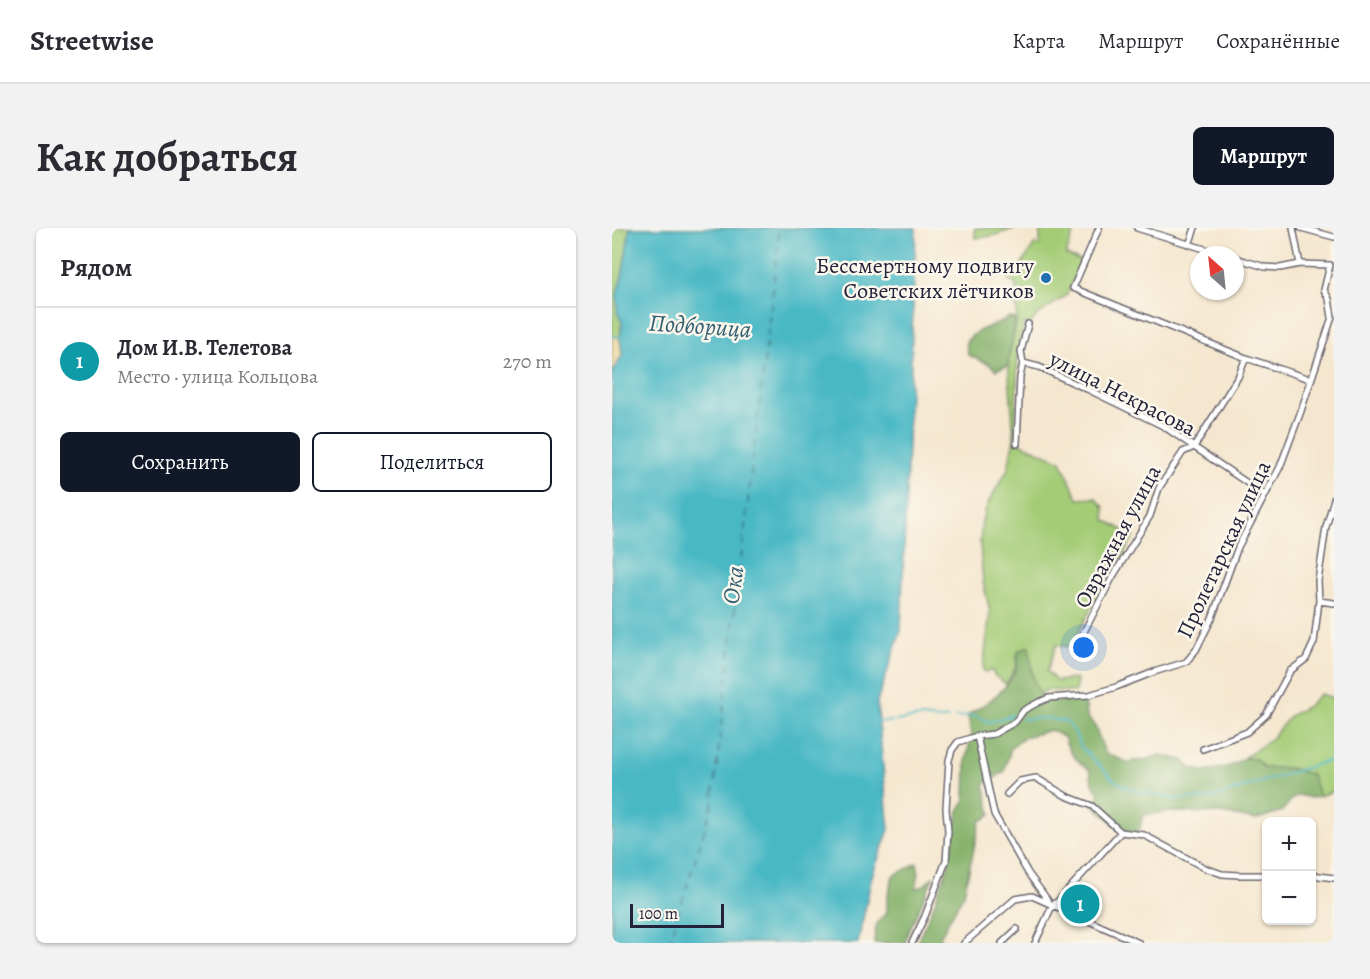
<!DOCTYPE html>
<html lang="ru">
<head>
<meta charset="utf-8">
<style>
	body { margin:0; font-family:Alegreya,serif; background:#f2f2f3; color:#2b2b33 }
	.controls { position:absolute; right:18px; bottom:18px; display:grid; overflow:hidden; border-radius:9px; box-shadow:0 2px 4px #0004 }
	.controls button { width:54px; height:54px; display:grid; place-items:center; padding:0; border:0; border-bottom:2px solid #e1e1e2; background:#fff; color:#2b2b33; font:30px sans-serif }
	.compass { position:absolute; left:578px; top:18px; width:54px; height:54px; border-radius:50%; background:#fff; box-shadow:0 2px 4px #0004; rotate:333deg }
	.scale { position:absolute; left:18px; bottom:15px; width:94px; box-sizing:border-box; padding-left:6px; border:3px solid #22223b; border-top:0; font-size:16px; line-height:21px; white-space:nowrap; color:#22223b; -webkit-text-stroke:4px #fbf7ec; paint-order:stroke }
	.you { position:absolute; left:472px; top:420px; width:21px; height:21px; margin:-15px; border:4px solid #fff; border-radius:50%; background:#1a73e8; box-shadow:0 0 0 9px #1a73e833 }
	.badge { display:grid; place-items:center; width:39px; height:39px; border-radius:50%; background:#111827; color:#fff; font-size:20px; font-weight:700 }
	.pin { position:absolute; translate:-50% -50%; border:3px solid #fff; box-shadow:0 2px 6px #0006 }
	.list { margin:0; padding:0; list-style:none }
	h2 { display:flex; justify-content:space-between; align-items:center; height:78px; margin:0; padding:0 24px; font-size:26px }
	h2 small { font-size:20px; font-weight:400; color:#7c7c81 }
	.list li { display:grid; grid-template-columns:39px 1fr auto; gap:18px; align-items:center; box-sizing:border-box; height:108px; padding:0 24px; border-top:2px solid #e1e1e2 }
	.list b { display:block; font-size:22px; white-space:nowrap }
	.list p { margin:0; font-size:20px; white-space:nowrap; color:#7c7c81 }
	.list em { font-size:20px; font-style:normal; color:#7c7c81 }
	.actions { display:flex; gap:12px; padding:18px 24px }
	.actions a { flex:1; padding:14px 0; border:2px solid #111827; border-radius:9px; text-align:center; font-size:21px; color:#111827 }
	.actions .main { background:#111827; color:#fff }
	.map { position:relative; flex:none; width:722px; height:715px; overflow:hidden; border-radius:9px }
	header { display:flex; align-items:center; gap:36px; box-sizing:border-box; height:84px; padding:0 30px; background:#fff; border-bottom:2px solid #e1e1e2 }
	header strong { font-size:28px }
	nav { display:flex; gap:33px; margin-inline-start:auto; font-size:21px }
	.intro { display:flex; align-items:center; justify-content:space-between; box-sizing:border-box; height:144px; padding:0 36px }
	h1 { margin:0; font-size:42px }
	.button { padding:15px 27px; border-radius:9px; background:#111827; color:#fff; font-size:21px; font-weight:700 }
	main { display:flex; gap:36px; padding:0 36px }
	aside { flex:1; background:#fff; border-radius:9px; box-shadow:0 2px 4px #0004 }
	.map>svg:first-child { display:block }
</style>
</head>
<body>
<header>
<strong>Streetwise</strong>
<nav><a>Карта</a><a>Маршрут</a><a>Сохранённые</a></nav>
</header>
<div class="intro"><h1>Как добраться</h1><a class="button">Маршрут</a></div>
<main>
<aside>
<h2>Рядом<small></small></h2>
<ul class="list">
<li><span class="badge" style="background:#0f9aa8">1</span><div><b>Дом И.В. Телетова</b><p>Место · улица Кольцова</p></div><em>270 m</em></li>
</ul>
<div class="actions"><a class="main">Сохранить</a><a>Поделиться</a></div>
</aside>
<div class="map">
<svg width="722" height="715" viewBox="0 0 722 715">
	<rect width="100%" height="100%" fill="#fbf7ec"/>
	<filter id="ink" filterUnits="userSpaceOnUse"><feTurbulence type="fractalNoise" baseFrequency=".0167" numOctaves="2"/><feDisplacementMap in="SourceGraphic" scale="12" xChannelSelector="R" yChannelSelector="G"/><feConvolveMatrix kernelMatrix="1 2 1 2 8 2 1 2 1" color-interpolation-filters="sRGB"/></filter>
	<filter id="wash" filterUnits="userSpaceOnUse"><feTurbulence type="fractalNoise" baseFrequency=".008" numOctaves="4" result="noise"/><feDisplacementMap in="SourceGraphic" scale="24" xChannelSelector="R" yChannelSelector="G"/><feGaussianBlur stdDeviation="1.35" result="paint"/><feColorMatrix in="noise" values="0 0 0 0 0 0 0 0 0 0 0 0 0 0 0 0 0 1.4 0 .05"/><feComposite in="paint" operator="in"/></filter>
	<g filter="url(#wash)">
		<rect width="100%" height="100%" fill="#f5e7cf"/>
		<path fill="#a4cc77" stroke="#637759" stroke-width="1.5" d="M 0,0 L 18,0 L 10,49 L 5,65 L 5,84 L 10,94 L 8,110 L 0,108 Z
			M 363,0 L 405,0 L 380,8 L 363,10 Z
			M 428,0 L 463,0 L 454,27 L 469,33 L 455,67 L 424,88 L 418,97 L 412,95 L 406,122 L 403,213 L 449,233 L 466,271 L 484,270 L 492,279 L 493,292 L 522,308 L 490,361 L 458,419 L 444,417 L 435,443 L 444,453 L 465,451 L 463,464 L 435,462 L 428,466 L 422,456 L 420,439 L 406,424 L 404,439 L 394,456 L 383,448 L 380,443 L 373,444 L 371,442 L 378,384 L 371,354 L 368,316 L 370,293 L 376,275 L 396,241 L 402,210 L 396,132 L 405,93 L 404,56 L 397,53 L 397,43 L 409,37 L 423,16 L 428,17 Z
			M 708,466 L 722,470 L 722,563 L 707,568 C 699,538 679,539 652,540 L 644,531 L 632,530 L 658,512 L 679,487 L 696,478 Z"/>
		<path fill="#83b068" stroke="#526952" stroke-width="1.5" d="M 397,89 L 403,91 C 403,107 397,122 396,138 L 384,142 L 377,136 L 356,127 L 354,114 C 365,99 383,99 397,89 Z
			M 417,418 C 420,438 419,455 432,471 L 450,473 L 470,472 L 474,478 L 475,488 L 483,498 L 493,525 L 515,534 L 532,532 L 548,527 L 571,532 L 579,540 L 592,544 L 618,538 L 632,530 L 644,531 L 652,540 C 668,539 685,540 700,547 L 707,568 L 699,570 L 687,567 L 680,571 L 670,583 L 643,592 L 610,585 L 557,584 L 531,587 L 527,605 L 510,603 L 481,577 L 488,567 L 480,554 L 478,542 C 464,533 457,525 452,509 L 439,502 L 413,509 L 399,520 L 392,544 L 372,556 L 379,587 L 368,593 L 352,665 L 328,709 L 331,715 L 305,715 L 323,674 L 336,638 L 346,584 L 353,571 L 354,533 L 359,507 L 356,487 C 374,476 399,460 405,438 C 406,434 405,428 406,423 Z
			M 305,635 L 307,645 L 304,660 L 310,659 L 322,648 L 295,707 L 293,715 L 262,715 C 263,701 263,693 275,685 L 275,671 L 281,648 Z"/>
		<path fill="#eeda9e" stroke="#887e6c" stroke-width="1.5" d="M 0,108 L 8,110 L 10,127 L 0,146 Z"/>
		<path fill="#4ab8c5" stroke="#366d80" stroke-width="1.5" d="M 18,0 L 304,0 L 289,403 L 265,474 L 277,602 L 260,648 L 246,715 L 0,715 L 0,146 L 10,127 L 8,110 L 10,95 L 5,84 L 5,65 L 10,49 Z"/>
		<g fill="none" stroke-linecap="round" stroke-linejoin="round">
			<path stroke="#4ab8c5" stroke-width="2" d="M 0,108 L 9,110
				M 343,489 L 364,488 L 377,494 L 401,487
				M 410,491 L 434,490 L 455,494 L 462,503 L 469,519 L 504,554 L 524,563 L 563,571 L 599,570 L 722,531
				M 266,494 C 280,495 294,491 308,489 C 319,489 323,493 336,490"/>
			<path stroke="#325e72" stroke-width="1.5" stroke-dasharray="8 6" stroke-linecap="butt" d="M 57,715 L 100,578 L 166,17 L 166,0"/>
		</g>
	</g>
	<g filter="url(#ink)">
		<g fill="none" stroke-linecap="round" stroke-linejoin="round">
			<defs>
				<path id="street" d="M 487,0 L 461,60 L 634,130 L 698,151
					M 525,0 L 612,27
					M 681,0 L 688,36
					M 689,0 L 722,9
					M 577,17 L 583,0
					M 623,30 L 653,39 L 668,40 L 688,36 L 718,37
					M 411,135 L 427,139 L 475,161 L 551,198 L 653,267
					M 405,216 L 408,149 L 411,135 L 409,123 L 416,96
					M 707,373 L 722,375
					M 464,419 L 500,350 L 538,288 L 547,260 L 571,224 L 582,219 L 626,149 L 634,130
					M 365,508 L 382,586 L 416,645 L 437,674
					M 591,521 L 635,504 L 654,487 L 678,443 L 694,431 L 702,414 L 707,373 L 706,353 L 714,299 L 722,271
					M 395,566 L 408,553 L 424,550 L 454,568 L 480,578 L 509,604 L 532,607 L 593,640 L 610,646 L 627,647 L 654,647
					M 700,647 L 722,650
					M 300,715 L 313,688 L 334,633 L 336,603 L 334,581 L 337,532 L 340,522 L 346,514 L 365,508 L 382,506 L 403,494 L 412,482 L 427,474 L 437,470 L 477,467 L 504,459 L 542,444 L 574,434 L 584,422 L 600,390 L 626,319 L 668,239 L 689,183 L 720,89 L 717,71 L 712,62 L 718,37
					M 352,715 L 403,671 L 420,668 L 527,715
					M 390,715 L 405,701
					M 423,715 L 441,676 L 445,674 L 509,604"/>
			</defs>
			<use href="#street" stroke="#6c676f" stroke-width="8"/>
			<use href="#street" stroke="#fff" stroke-width="5"/>
		</g>
	</g>
	<circle fill="#1f6fb2" stroke="#fbf7ec" stroke-width="2" cx="434" cy="50" r="6"/>
	<g text-anchor="middle" stroke-width="5" stroke-linejoin="round" paint-order="stroke">
		<g font-size="22" fill="#22223b" stroke="#fbf7ec" text-anchor="end">
			<text x="422" y="45">Бессмертному подвигу<tspan x="422" dy="25">Советских лётчиков</tspan></text>
		</g>
		<g font-size="22" fill="#22223b" stroke="#fbf7ec">
			<text transform="translate(511 165) rotate(27)" y="8">улица Некрасова</text>
			<text transform="translate(505 308) rotate(-62)" y="8">Овражная улица</text>
			<text transform="translate(611 321) rotate(-65)" y="8">Пролетарская улица</text>
		</g>
		<g font-size="24" font-style="italic" fill="#325e72" stroke="#fbf7ec">
			<text transform="translate(88 98) rotate(4)" y="8">Подборица</text>
			<text transform="translate(121 357) rotate(-82)" y="8">Ока</text>
		</g>
	</g>
</svg>
<div class="controls">
<button>+</button>
<button>−</button>
</div>
<svg class="compass" viewBox="-18 -18 36 36"><path d="M0-13l5 13h-10z" fill="#e53935"/><path d="M0 13l5-13h-10z" fill="#7c7c81"/></svg>
<div class="scale">100 m</div>
<div class="you"></div>
<div class="pin badge" style="left:468px;top:676px;background:#0f9aa8">1</div>
</div>
</main>
</body>
</html>
